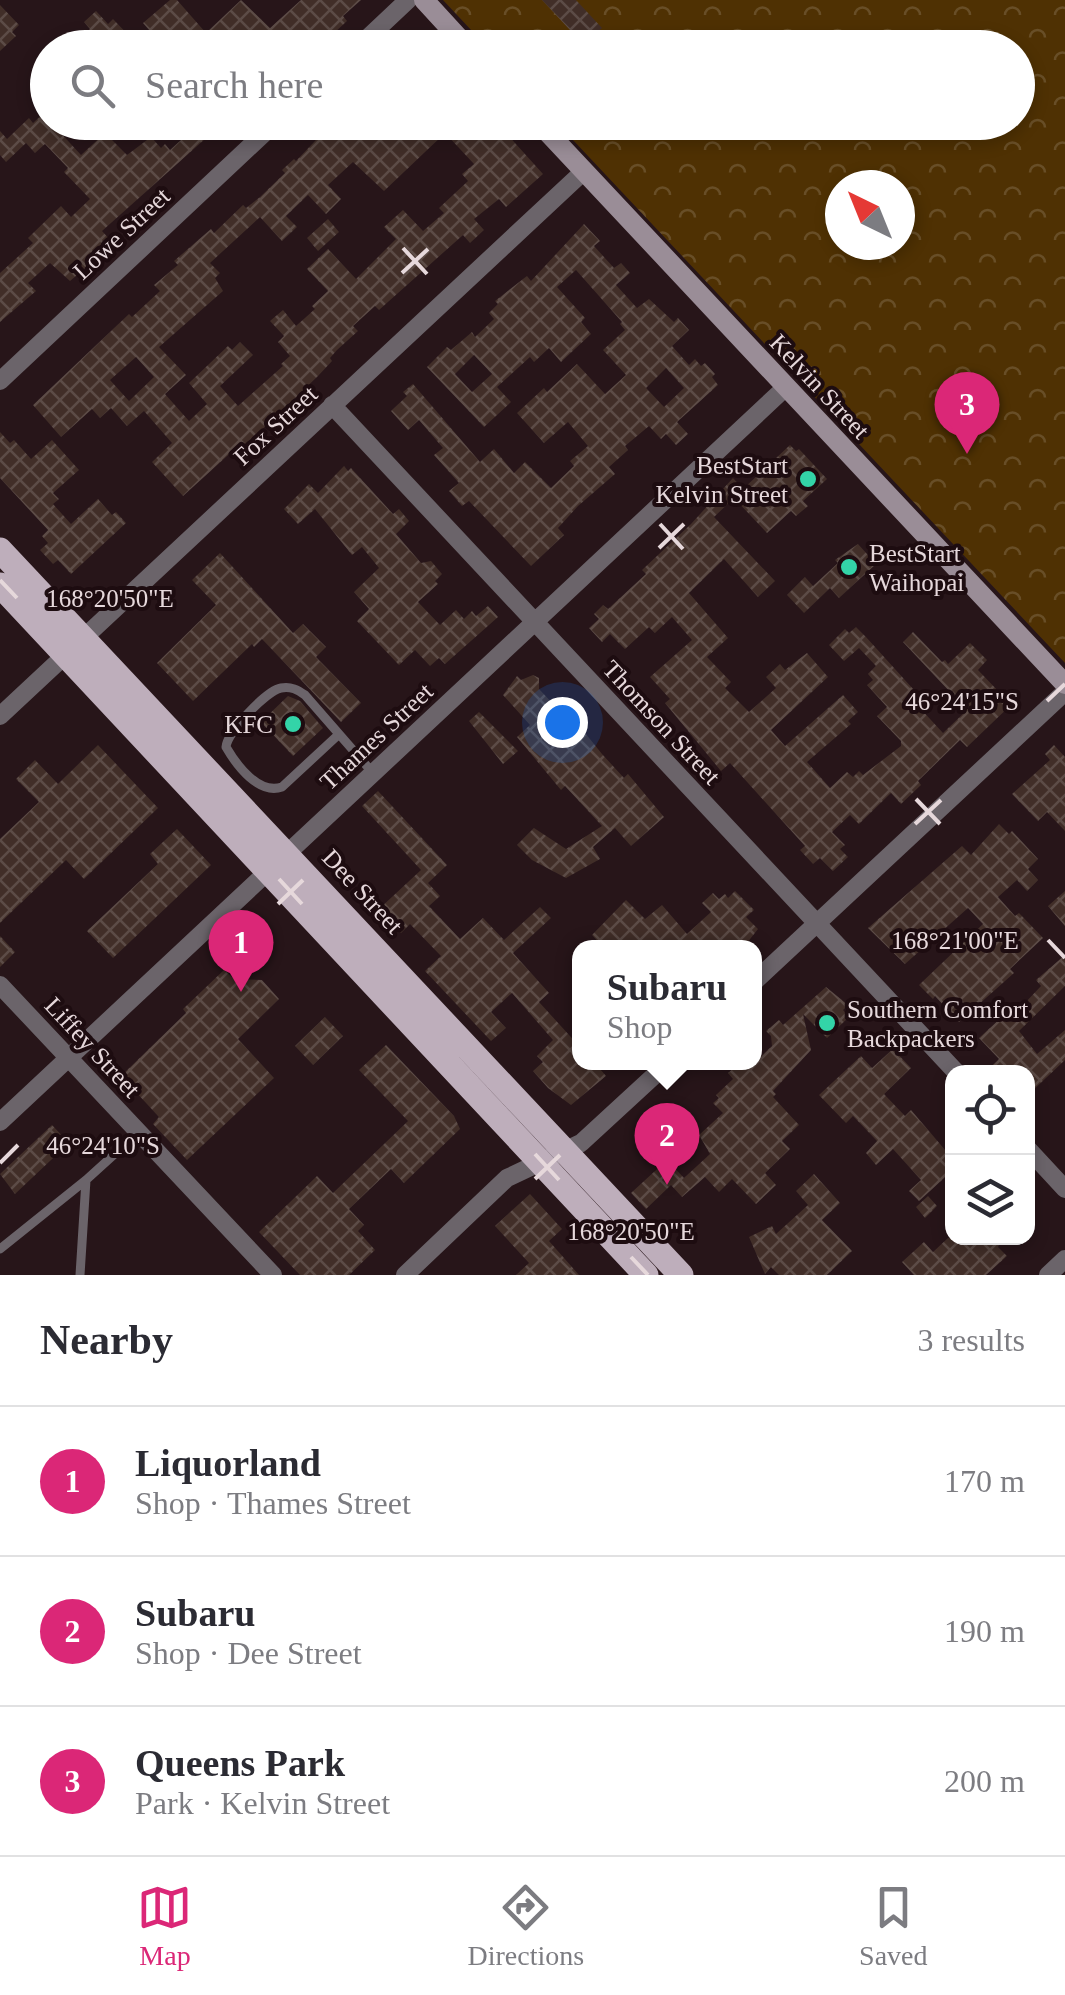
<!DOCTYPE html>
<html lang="en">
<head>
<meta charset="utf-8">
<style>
	body { margin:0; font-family:"Times New Roman",serif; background:#f7f7f7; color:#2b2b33 }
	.controls { position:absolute; right:30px; bottom:30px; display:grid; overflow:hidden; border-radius:20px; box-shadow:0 5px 15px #0003 }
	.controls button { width:90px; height:90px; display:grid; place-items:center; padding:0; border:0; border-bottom:2px solid #e1e1e2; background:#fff; color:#2b2b33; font:50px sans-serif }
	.compass { position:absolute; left:825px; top:170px; width:90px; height:90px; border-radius:50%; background:#fff; box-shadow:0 5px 15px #0003; rotate:317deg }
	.you { position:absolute; left:562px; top:722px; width:35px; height:35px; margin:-25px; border:8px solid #fff; border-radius:50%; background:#1a73e8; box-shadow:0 0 0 15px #1a73e833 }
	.badge { display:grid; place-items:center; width:65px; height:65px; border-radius:50%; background:#db2777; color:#fff; font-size:32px; font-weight:700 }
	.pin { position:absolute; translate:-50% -82px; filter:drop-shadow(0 2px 5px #0008) }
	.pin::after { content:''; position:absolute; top:52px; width:35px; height:30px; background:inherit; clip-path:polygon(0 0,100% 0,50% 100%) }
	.popup { position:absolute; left:572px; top:940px; width:190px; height:130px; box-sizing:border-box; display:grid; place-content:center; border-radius:20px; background:#fff; filter:drop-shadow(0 2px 8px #0005); font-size:32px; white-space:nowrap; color:#7c7c81 }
	.popup b { font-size:38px; color:#2b2b33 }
	.popup::after { content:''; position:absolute; left:50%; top:100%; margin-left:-20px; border:20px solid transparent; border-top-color:#fff }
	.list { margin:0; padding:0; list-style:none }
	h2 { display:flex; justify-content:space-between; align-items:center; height:130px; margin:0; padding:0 40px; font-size:42px }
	h2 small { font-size:32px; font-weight:400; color:#7c7c81 }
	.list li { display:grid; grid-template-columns:65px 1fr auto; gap:30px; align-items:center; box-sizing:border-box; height:150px; padding:0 40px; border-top:2px solid #e1e1e2 }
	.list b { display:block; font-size:38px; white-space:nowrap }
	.list p { margin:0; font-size:32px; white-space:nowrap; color:#7c7c81 }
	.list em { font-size:32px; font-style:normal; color:#7c7c81 }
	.icon { flex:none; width:55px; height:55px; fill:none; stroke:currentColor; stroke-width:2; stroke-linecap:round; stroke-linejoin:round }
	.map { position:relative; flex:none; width:1065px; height:1275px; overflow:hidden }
	.search { position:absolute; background:#fff; box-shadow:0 5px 15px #0003; left:30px; right:30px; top:30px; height:110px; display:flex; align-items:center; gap:25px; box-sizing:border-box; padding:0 35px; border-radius:55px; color:#7c7c81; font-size:38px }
	.sheet { height:580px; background:#fff }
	nav { display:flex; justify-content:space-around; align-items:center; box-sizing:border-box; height:140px; border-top:2px solid #e1e1e2; background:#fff; font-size:28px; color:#7c7c81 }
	nav a { display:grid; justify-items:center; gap:5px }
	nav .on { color:#db2777 }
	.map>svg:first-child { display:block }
</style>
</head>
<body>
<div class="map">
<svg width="1065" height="1275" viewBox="0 0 1065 1275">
	<defs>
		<pattern id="park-crowns" width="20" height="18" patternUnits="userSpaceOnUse" patternTransform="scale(2.5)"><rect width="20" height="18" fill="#4f3103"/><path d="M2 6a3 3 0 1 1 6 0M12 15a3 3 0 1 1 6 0" fill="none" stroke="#684e27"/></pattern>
		<pattern id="building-cross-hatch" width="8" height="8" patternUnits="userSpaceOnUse" patternTransform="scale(2.5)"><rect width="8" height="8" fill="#412e28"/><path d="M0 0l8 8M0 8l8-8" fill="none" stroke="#5c4c47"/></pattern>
	</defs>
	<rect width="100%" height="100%" fill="#271519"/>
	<path fill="url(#park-crowns)" fill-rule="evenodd" d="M 443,0 L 1065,0 L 1065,663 L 557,123 L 1018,122 L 1018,48 L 487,47 ZM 840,185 L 900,185 L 900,245 L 840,245 Z"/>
	<path fill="url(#building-cross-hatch)" fill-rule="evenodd" d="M 170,0 L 177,0 L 206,33 L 241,0 L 270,28 L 301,0 L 361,0 L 343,16 L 347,21 L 318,48 L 165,48 L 143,23 Z
		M 542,0 L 576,0 L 602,28 L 584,45 Z
		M 0,5 L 19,25 L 12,32 L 16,36 L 0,51 Z
		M 96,11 L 108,24 L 113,19 L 134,41 L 127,48 L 91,48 L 81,37 L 90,29 L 84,22 Z
		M 48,109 L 48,122 L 66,122 L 58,130 L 81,155 L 105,133 L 127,155 L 151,137 L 161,148 L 165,144 L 170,150 L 191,131 L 183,122 L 224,122 L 102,231 L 113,243 L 91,263 L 70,281 L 50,263 L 28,283 L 36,291 L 0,322 L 0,273 L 33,243 L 28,238 L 61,206 L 71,217 L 90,199 L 64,172 L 68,168 L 45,144 L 35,153 L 26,143 L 6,162 L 0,155 L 0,131 L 7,139 L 29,118 L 33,123 Z
		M 333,122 L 496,122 L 543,174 L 506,207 L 499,199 L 474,219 L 484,230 L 470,243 L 463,235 L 379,310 L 375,306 L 353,326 L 358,331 L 337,350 L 330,358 L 332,361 L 318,376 L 267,425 L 239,449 L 237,447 L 183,496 L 152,462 L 172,443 L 144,411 L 127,426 L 111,408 L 100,418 L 92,409 L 61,437 L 33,405 L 129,314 L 132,317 L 160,291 L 154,285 L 178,265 L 174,261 L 211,229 L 214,233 L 243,205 L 246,208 L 260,197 L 285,173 L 282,170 L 294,159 L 296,161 ZM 445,133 L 474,164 L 462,174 L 468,181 L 439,208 L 444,213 L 423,231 L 403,210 L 384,227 L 396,239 L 356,279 L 328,249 L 307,269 L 328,291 L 312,306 L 315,309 L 296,326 L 283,310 L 270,321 L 284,336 L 278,342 L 290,356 L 281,364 L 283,366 L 238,406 L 220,386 L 253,355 L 240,342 L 232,350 L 228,346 L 189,383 L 207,404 L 189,421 L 165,394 L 186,375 L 159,347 L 223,291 L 215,278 L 220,273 L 210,263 L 260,217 L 282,241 L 297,227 L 286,216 L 308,195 L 326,214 L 341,199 L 328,185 L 353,162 L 384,191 ZM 136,357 L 154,377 L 129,401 L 110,380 Z
		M 328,219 L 339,232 L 318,251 L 307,238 Z
		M 584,224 L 600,241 L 594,246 L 614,268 L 621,263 L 630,273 L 616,285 L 637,308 L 649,299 L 674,322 L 678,318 L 689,330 L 672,346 L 689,365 L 695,359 L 701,366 L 705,363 L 715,374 L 712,377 L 718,385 L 677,422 L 688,434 L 676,445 L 666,434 L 661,439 L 649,426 L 625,446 L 628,450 L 609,467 L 615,474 L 578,506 L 558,528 L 564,535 L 531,566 L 469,501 L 462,506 L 449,491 L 459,483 L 434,455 L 443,448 L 419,420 L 408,430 L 391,411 L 407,396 L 403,392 L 413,384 L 480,462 L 494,449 L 514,473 L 525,462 L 551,488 L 574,466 L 570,461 L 588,446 L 568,422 L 544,443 L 517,413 L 544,388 L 547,392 L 577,364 L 605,394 L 626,375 L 603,350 L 625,330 L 620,324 L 622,322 L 576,270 L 557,287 L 585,318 L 581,322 L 591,334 L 561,362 L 549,348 L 534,362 L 530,357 L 497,387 L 511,402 L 484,427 L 427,367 L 447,347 L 451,350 L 472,332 L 475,337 L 494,319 L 489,313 L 498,304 L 495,301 L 527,276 L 531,281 ZM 474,355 L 492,374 L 472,392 L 455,374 ZM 666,368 L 684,388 L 664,407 L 646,388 Z
		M 0,432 L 10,443 L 14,440 L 31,459 L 52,440 L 79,470 L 53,493 L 59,499 L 53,504 L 71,524 L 98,499 L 112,515 L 116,512 L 126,523 L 71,574 L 58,560 L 53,564 L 40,550 L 48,543 L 42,536 L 48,530 L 0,478 Z
		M 790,445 L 796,451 L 799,449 L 827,479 L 803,501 L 808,506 L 796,516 L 791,511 L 767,533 L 734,498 L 714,517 L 775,581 L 758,597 L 724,559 L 689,593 L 728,638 L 707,657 L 731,682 L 725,688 L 749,712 L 776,688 L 766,677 L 780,664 L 785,670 L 807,653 L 828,677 L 771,730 L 785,746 L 843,695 L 858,712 L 848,721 L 851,724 L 807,762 L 830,788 L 847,772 L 853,777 L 859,771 L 863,775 L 901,746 L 901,741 L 877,716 L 887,707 L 867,685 L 873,680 L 868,674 L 876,666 L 859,648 L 844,661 L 829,645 L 845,629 L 849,633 L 856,627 L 866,637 L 923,700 L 918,706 L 943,733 L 967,710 L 903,642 L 913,632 L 942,662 L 945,660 L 948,664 L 970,643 L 987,660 L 978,670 L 1000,693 L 1004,689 L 1015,701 L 967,747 L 960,740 L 918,781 L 921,785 L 901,804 L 891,793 L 859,824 L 850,815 L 832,832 L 845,845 L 840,849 L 848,857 L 833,871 L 820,858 L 813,864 L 800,850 L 805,846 L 730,763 L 721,771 L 665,703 L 670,699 L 650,677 L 692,640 L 672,617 L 655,633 L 649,627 L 625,649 L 610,634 L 602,642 L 589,628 L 599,619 L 594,614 L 603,605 L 608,609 L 646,574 L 642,570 L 691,524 L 733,478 L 743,489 Z
		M 344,466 L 348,471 L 351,468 L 393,514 L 399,509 L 409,521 L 396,534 L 421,563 L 431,561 L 442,574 L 435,581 L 438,584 L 418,602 L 440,625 L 456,610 L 464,619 L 472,611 L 476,616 L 488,606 L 498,617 L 445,664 L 439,658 L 430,666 L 415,650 L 399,665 L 357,621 L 369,609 L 354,592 L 379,568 L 362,547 L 352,555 L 315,509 L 298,524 L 284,509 L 309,484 L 318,493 Z
		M 858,544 L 876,564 L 839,598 L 830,588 L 804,613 L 787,595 L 805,577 L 813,586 L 838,563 L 835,560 Z
		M 220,553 L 293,633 L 303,624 L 326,647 L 316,657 L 361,703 L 341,722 L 262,639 L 254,647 L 252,644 L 193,701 L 157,663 L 216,605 L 192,580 Z
		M 533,675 L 539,678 L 539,689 L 556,707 L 561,703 L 602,754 L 624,778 L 628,774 L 664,817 L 631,846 L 615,828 L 593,847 L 600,859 L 566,878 L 532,860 L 517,845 L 534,828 L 566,849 L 602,826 L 565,786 L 561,790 L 517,737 L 530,725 L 503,695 L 517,676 L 521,680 Z
		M 288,696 L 300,701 L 323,728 L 293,756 L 261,722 Z
		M 479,712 L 518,751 L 503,764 L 469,721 Z
		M 98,745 L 158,808 L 84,879 L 66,860 L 0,923 L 0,839 L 39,802 L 16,779 L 35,760 L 58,784 Z
		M 1054,745 L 1065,757 L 1065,831 L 1047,812 L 1038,821 L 1012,794 L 1050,760 L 1045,754 Z
		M 378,791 L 447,865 L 428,883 L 440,896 L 429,906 L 460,939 L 483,918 L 504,940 L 540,907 L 551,918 L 513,953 L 549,993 L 539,1002 L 580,1047 L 580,1062 L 594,1062 L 606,1076 L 571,1105 L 548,1088 L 533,1071 L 543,1062 L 537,1056 L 553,1040 L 512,993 L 491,1012 L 506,1028 L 491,1041 L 425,971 L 441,956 L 410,924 L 401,933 L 379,909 L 421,870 L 362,806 Z
		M 999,824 L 1009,834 L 1012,831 L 1038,859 L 1028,869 L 1038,880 L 1027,891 L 1017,880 L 998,897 L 1015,916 L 1019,913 L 1043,938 L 1010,969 L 1014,973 L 959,1022 L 935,996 L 933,999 L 919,985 L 983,924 L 968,908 L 905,964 L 868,928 L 962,846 L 971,855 Z
		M 177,829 L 211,865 L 113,958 L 87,931 L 158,864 L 150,854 Z
		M 735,891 L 754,910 L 746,917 L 758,929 L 743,948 L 604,948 L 592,935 L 626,900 L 645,919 L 662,905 L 687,934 L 711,912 L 702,903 L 713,893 L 719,899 L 725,894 L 728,898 Z
		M 1065,891 L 1065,926 L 1048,906 Z
		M 0,936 L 15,952 L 0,967 Z
		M 1065,955 L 1065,986 L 1019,1031 L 1037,1054 L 1065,1030 L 1065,1060 L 1028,1095 L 1028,1072 L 985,1072 L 999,1059 L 979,1038 L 1004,1015 L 1009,1020 L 1041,986 L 1036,980 Z
		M 224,970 L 234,979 L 262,980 L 279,999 L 238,1039 L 274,1078 L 187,1160 L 153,1124 L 159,1117 L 121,1076 L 186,1013 L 183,1009 Z
		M 826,987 L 848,1005 L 843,1010 L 849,1017 L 827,1038 L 803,1014 L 811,1050 L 773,1091 L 776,1094 L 773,1097 L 799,1125 L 782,1141 L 790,1149 L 765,1173 L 776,1185 L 756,1204 L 732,1179 L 719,1192 L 705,1177 L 682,1197 L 671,1185 L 646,1209 L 631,1193 L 667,1160 L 684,1178 L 710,1154 L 699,1135 L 723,1113 L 713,1103 L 719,1098 L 716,1095 L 733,1079 L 728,1073 L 740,1063 L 746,1070 L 772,1046 L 771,1036 L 766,1031 L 779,1020 L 783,1025 Z
		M 325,1017 L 343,1036 L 313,1065 L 295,1046 Z
		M 386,1045 L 454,1116 L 460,1129 L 404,1183 L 391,1169 L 349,1209 L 364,1225 L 358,1231 L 375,1250 L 349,1275 L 300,1275 L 259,1232 L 317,1176 L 333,1193 L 408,1121 L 359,1070 Z
		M 893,1049 L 911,1068 L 884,1094 L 905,1116 L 911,1110 L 946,1151 L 952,1145 L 952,1171 L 919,1201 L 909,1191 L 921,1180 L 893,1149 L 876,1165 L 866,1153 L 877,1141 L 853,1116 L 846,1123 L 819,1095 L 861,1056 L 872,1068 Z
		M 52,1125 L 69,1143 L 15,1194 L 0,1174 Z
		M 814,1174 L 840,1203 L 822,1220 L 852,1251 L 827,1275 L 779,1275 L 771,1267 L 765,1274 L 749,1237 L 772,1226 L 776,1234 L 808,1205 L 796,1191 Z
		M 530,1194 L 562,1229 L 549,1241 L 579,1275 L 516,1275 L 529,1263 L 495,1226 Z
		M 928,1196 L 937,1206 L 925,1218 L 916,1207 Z
		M 948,1238 L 1002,1238 L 998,1247 L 1007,1256 L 986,1275 L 914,1275 L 902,1262 L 924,1242 L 933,1252 Z"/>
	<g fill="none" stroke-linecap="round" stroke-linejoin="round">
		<path stroke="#6b646a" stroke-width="9" d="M 337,736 L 282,787 C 259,795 237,766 226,747 C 227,732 266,691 281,688 C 291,686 298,690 305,695 L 373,773
			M 0,1249 L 86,1180 L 139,1132
			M 80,1275 L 86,1180"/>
		<path stroke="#6b646a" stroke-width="18" d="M 357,48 L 408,0
			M 0,381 L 276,122
			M 332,405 L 956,1072
			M 0,716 L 584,171
			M 754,982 L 1065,692
			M 0,985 L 273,1275
			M 0,1122 L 786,387
			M 1028,1149 L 1065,1189
			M 405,1275 L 507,1178 L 581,1143 L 669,1062
			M 1048,1275 L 1065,1259"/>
		<path stroke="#9a8d97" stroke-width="20" d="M 424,0 L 468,48
			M 538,122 L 1065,684"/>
		<path stroke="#beaebb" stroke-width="25" d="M 0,550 L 681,1275
			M 0,585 L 646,1275"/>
	</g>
	<path fill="none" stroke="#e6d8db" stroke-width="4" d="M 403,248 L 427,274M 402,273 L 428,249M 660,524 L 683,549M 659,548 L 684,524M 0,580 L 17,598M 1047,701 L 1065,684M 916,799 L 940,824M 915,824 L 941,800M 279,879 L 302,904M 278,904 L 303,880M 1048,940 L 1065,958M 535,1154 L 559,1180M 0,1163 L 18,1145M 535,1179 L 560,1155M 631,1257 L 648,1275"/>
	<g fill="#33d4a8" stroke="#1d0c10" stroke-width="4">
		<circle cx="808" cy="479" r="10"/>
		<circle cx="849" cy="567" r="10"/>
		<circle cx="293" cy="724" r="10"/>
		<circle cx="827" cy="1023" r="10"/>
	</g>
	<g text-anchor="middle" stroke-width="8" stroke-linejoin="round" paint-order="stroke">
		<g font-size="25" fill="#e6d8db" stroke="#1d0c10">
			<text transform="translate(121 233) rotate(-43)" y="9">Lowe Street</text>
			<text transform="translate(820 386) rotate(47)" y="9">Kelvin Street</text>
			<text transform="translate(275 425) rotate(-43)" y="9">Fox Street</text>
			<text transform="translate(662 722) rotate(47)" y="9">Thomson Street</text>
			<text transform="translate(376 736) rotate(-43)" y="9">Thames Street</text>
			<text transform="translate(363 891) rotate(47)" y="9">Dee Street</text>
			<text transform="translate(93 1047) rotate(47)" y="9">Liffey Street</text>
		</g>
		<g font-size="25" fill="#e6d8db" stroke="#1d0c10" text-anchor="end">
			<text x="788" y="474">BestStart<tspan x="788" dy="29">Kelvin Street</tspan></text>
			<text x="869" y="562" text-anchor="start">BestStart<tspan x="869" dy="29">Waihopai</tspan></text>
			<text x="273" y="733">KFC</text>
			<text x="847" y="1018" text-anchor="start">Southern Comfort<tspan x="847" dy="29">Backpackers</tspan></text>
		</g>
	</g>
	<g font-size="25" text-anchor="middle" fill="#e6d8db" stroke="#1d0c10" stroke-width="8" stroke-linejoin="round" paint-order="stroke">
		<text x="110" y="607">168°20'50"E</text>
		<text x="962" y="710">46°24'15"S</text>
		<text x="955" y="949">168°21'00"E</text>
		<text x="103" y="1154">46°24'10"S</text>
		<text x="631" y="1240">168°20'50"E</text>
	</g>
</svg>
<div class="controls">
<button><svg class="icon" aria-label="locate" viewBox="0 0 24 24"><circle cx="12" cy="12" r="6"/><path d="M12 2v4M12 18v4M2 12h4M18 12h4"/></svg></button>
<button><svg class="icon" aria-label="layers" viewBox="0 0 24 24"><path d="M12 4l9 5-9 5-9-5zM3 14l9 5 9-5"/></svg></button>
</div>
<svg class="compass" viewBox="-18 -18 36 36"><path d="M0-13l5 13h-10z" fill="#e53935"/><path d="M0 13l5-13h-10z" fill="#7c7c81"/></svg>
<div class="you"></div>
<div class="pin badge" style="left:241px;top:992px">1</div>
<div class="pin badge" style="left:667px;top:1185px">2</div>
<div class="popup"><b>Subaru</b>Shop</div>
<div class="pin badge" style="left:967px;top:454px">3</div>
<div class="search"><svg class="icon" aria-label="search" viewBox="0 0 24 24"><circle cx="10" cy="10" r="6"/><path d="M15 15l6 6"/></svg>Search here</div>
</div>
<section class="sheet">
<h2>Nearby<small>3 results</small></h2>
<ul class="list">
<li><span class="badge">1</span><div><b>Liquorland</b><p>Shop · Thames Street</p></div><em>170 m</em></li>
<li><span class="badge">2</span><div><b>Subaru</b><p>Shop · Dee Street</p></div><em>190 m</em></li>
<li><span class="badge">3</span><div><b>Queens Park</b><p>Park · Kelvin Street</p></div><em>200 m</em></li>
</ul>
</section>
<nav>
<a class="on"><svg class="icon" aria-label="map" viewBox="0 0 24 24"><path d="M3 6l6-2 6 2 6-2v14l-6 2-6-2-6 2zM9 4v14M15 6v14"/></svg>Map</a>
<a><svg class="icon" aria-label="directions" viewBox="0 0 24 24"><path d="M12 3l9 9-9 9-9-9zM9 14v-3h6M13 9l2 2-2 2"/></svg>Directions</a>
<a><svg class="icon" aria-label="saved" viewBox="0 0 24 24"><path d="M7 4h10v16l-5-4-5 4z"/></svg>Saved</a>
</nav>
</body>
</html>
